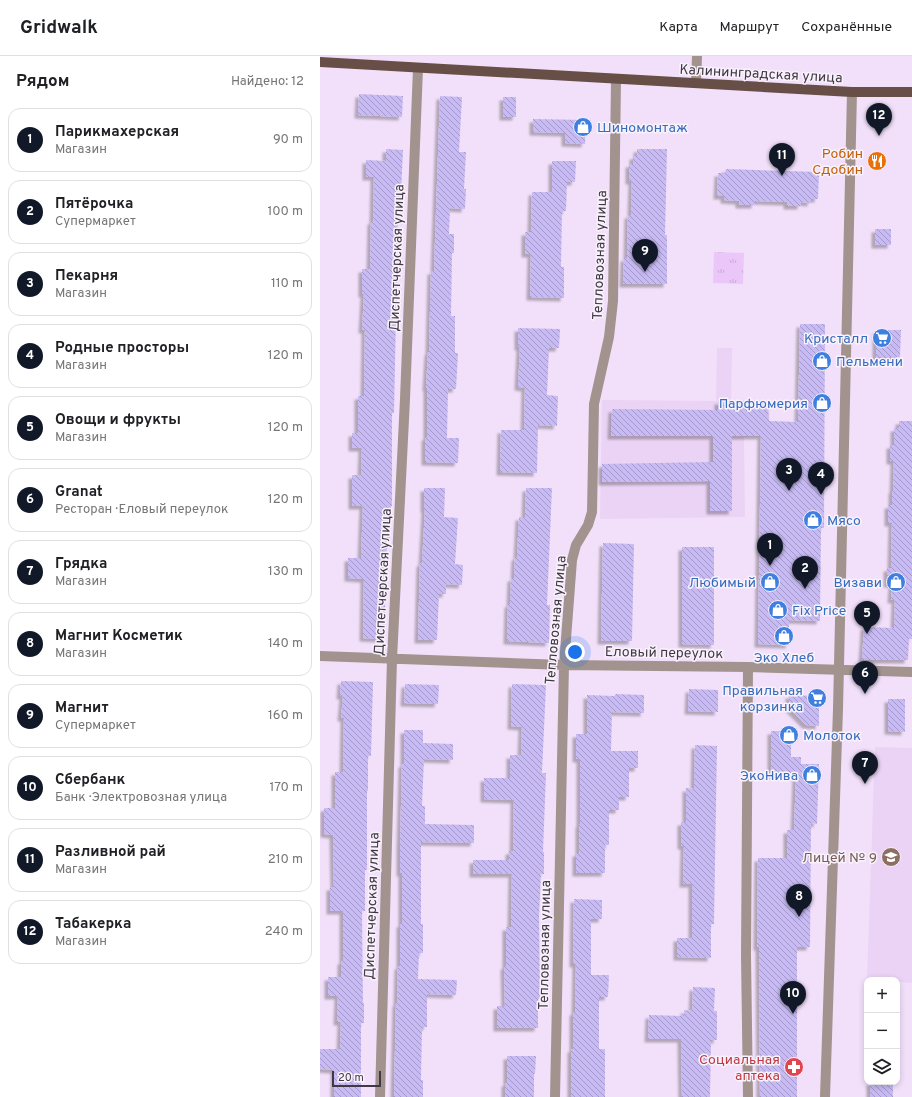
<!DOCTYPE html>
<html lang="ru">
<head>
<meta charset="utf-8">
<style>
	body { margin:0; font-family:Overpass,sans-serif; background:#f6f6f6; color:#202124 }
	.controls { position:absolute; right:12px; bottom:12px; display:grid; overflow:hidden; border-radius:8px; box-shadow:0 2px 6px #0003 }
	.controls button { width:36px; height:36px; display:grid; place-items:center; padding:0; border:0; border-bottom:1px solid #e0e0e0; background:#fff; color:#202124; font:20px sans-serif }
	.scale { position:absolute; left:12px; bottom:10px; width:49px; box-sizing:border-box; padding-left:4px; border:2px solid #403943; border-top:0; font-size:11px; line-height:14px; white-space:nowrap; color:#403943; -webkit-text-stroke:3px #f9f2fc; paint-order:stroke }
	.you { position:absolute; left:255px; top:596px; width:14px; height:14px; margin:-10px; border:3px solid #fff; border-radius:50%; background:#1a73e8; box-shadow:0 0 0 6px #1a73e833 }
	.badge { display:grid; place-items:center; width:26px; height:26px; border-radius:50%; background:#111827; color:#fff; font-size:13px; font-weight:700 }
	.pin { position:absolute; translate:-50% -33px; filter:drop-shadow(0 1px 2px #0008) }
	.pin::after { content:''; position:absolute; top:21px; width:14px; height:12px; background:inherit; clip-path:polygon(0 0,100% 0,50% 100%) }
	.list { margin:0; padding:0; list-style:none }
	h2 { display:flex; justify-content:space-between; align-items:center; height:52px; margin:0; padding:0 16px; font-size:17px }
	h2 small { font-size:13px; font-weight:400; color:#757577 }
	.list li { display:grid; grid-template-columns:26px 1fr auto; gap:12px; align-items:center; box-sizing:border-box; height:64px; margin:0 8px 8px; padding:0 8px; border:1px solid #e0e0e0; border-radius:12px }
	.list b { display:block; font-size:15px; white-space:nowrap }
	.list p { margin:0; font-size:13px; white-space:nowrap; color:#757577 }
	.list em { font-size:13px; font-style:normal; color:#757577 }
	.icon { flex:none; width:22px; height:22px; fill:none; stroke:currentColor; stroke-width:2; stroke-linecap:round; stroke-linejoin:round }
	.map { position:relative; flex:none; width:592px; height:1041px; overflow:hidden }
	header { display:flex; align-items:center; gap:24px; box-sizing:border-box; height:56px; padding:0 20px; background:#fff; border-bottom:1px solid #e0e0e0 }
	header strong { font-size:19px }
	nav { display:flex; gap:22px; margin-inline-start:auto; font-size:14px }
	main { display:flex }
	aside { flex:1; background:#fff }
	.map>svg:first-child { display:block }
</style>
</head>
<body>
<header>
<strong>Gridwalk</strong>
<nav><a>Карта</a><a>Маршрут</a><a>Сохранённые</a></nav>
</header>
<main>
<aside>
<h2>Рядом<small>Найдено: 12</small></h2>
<ul class="list">
<li><span class="badge">1</span><div><b>Парикмахерская</b><p>Магазин</p></div><em>90 m</em></li>
<li><span class="badge">2</span><div><b>Пятёрочка</b><p>Супермаркет</p></div><em>100 m</em></li>
<li><span class="badge">3</span><div><b>Пекарня</b><p>Магазин</p></div><em>110 m</em></li>
<li><span class="badge">4</span><div><b>Родные просторы</b><p>Магазин</p></div><em>120 m</em></li>
<li><span class="badge">5</span><div><b>Овощи и фрукты</b><p>Магазин</p></div><em>120 m</em></li>
<li><span class="badge">6</span><div><b>Granat</b><p>Ресторан · Еловый переулок</p></div><em>120 m</em></li>
<li><span class="badge">7</span><div><b>Грядка</b><p>Магазин</p></div><em>130 m</em></li>
<li><span class="badge">8</span><div><b>Магнит Косметик</b><p>Магазин</p></div><em>140 m</em></li>
<li><span class="badge">9</span><div><b>Магнит</b><p>Супермаркет</p></div><em>160 m</em></li>
<li><span class="badge">10</span><div><b>Сбербанк</b><p>Банк · Электровозная улица</p></div><em>170 m</em></li>
<li><span class="badge">11</span><div><b>Разливной рай</b><p>Магазин</p></div><em>210 m</em></li>
<li><span class="badge">12</span><div><b>Табакерка</b><p>Магазин</p></div><em>240 m</em></li>
</ul>
</aside>
<div class="map">
<svg width="592" height="1041" viewBox="0 0 592 1041">
	<defs>
		<pattern id="grass-tufts" width="24" height="20" patternUnits="userSpaceOnUse"><rect width="24" height="20" fill="#eac6f9"/><path d="M3 7l-1-3M5 7V3M7 7l1-3M15 17l-1-3M17 17v-4M19 17l1-3" fill="none" stroke="#caabd7"/></pattern>
		<pattern id="building-back-hatch" width="6" height="6" patternUnits="userSpaceOnUse"><rect width="6" height="6" fill="#c8bbf5"/><path d="M-1 5l2 2M0 0l6 6M5-1l2 2" fill="none" stroke="#a499c8"/></pattern>
		<filter id="shadow"><feDropShadow dx="-3.5" dy="3.5" stdDeviation="1" flood-color="#0004"/></filter>
	</defs>
	<rect width="100%" height="100%" fill="#f2e0fa"/>
	<path fill="#ead3f4" d="M 397,292 L 412,292 L 411,344 L 449,344 L 450,381 L 424,381 L 425,461 L 280,463 L 282,344 L 396,345 Z
		M 555,691 L 592,692 L 592,927 L 577,926 L 577,924 L 547,924 L 547,925 Z"/>
	<path fill="url(#grass-tufts)" d="M 394,196 L 424,197 L 423,228 L 393,227 Z"/>
	<path fill="url(#building-back-hatch)" filter="url(#shadow)" d="M 39,38 L 83,40 L 82,61 L 38,59 Z
		M 120,40 L 142,41 L 139,96 L 146,96 L 144,133 L 146,133 L 145,153 L 130,152 L 129,178 L 134,178 L 134,197 L 132,197 L 131,260 L 135,260 L 135,297 L 138,297 L 136,333 L 128,333 L 127,382 L 139,382 L 138,407 L 105,406 L 105,381 L 107,381 L 107,332 L 106,332 L 108,296 L 109,296 L 111,215 L 114,215 Z
		M 183,41 L 196,41 L 196,61 L 183,61 Z
		M 213,63 L 266,64 L 265,88 L 245,87 L 245,77 L 213,76 Z
		M 66,93 L 83,94 L 80,159 L 78,159 L 74,357 L 72,357 L 72,450 L 71,450 L 70,484 L 67,484 L 64,583 L 43,582 L 44,523 L 28,522 L 28,502 L 41,502 L 43,450 L 32,450 L 32,419 L 41,419 L 42,392 L 32,392 L 32,377 L 38,377 L 38,340 L 44,340 L 45,274 L 42,274 L 44,238 L 42,238 L 42,213 L 50,213 L 51,165 L 53,165 L 54,121 L 46,121 L 46,104 L 66,105 Z
		M 317,93 L 347,93 L 345,179 L 347,179 L 347,228 L 303,228 L 304,202 L 307,202 L 308,159 L 311,159 L 312,125 L 309,125 L 309,108 L 313,108 L 313,100 L 317,100 Z
		M 232,105 L 256,105 L 255,126 L 247,126 L 246,155 L 242,155 L 241,211 L 244,211 L 244,242 L 210,241 L 211,198 L 205,198 L 205,176 L 211,176 L 212,136 L 232,136 Z
		M 406,113 L 499,116 L 498,143 L 491,143 L 491,147 L 481,146 L 481,150 L 467,150 L 467,146 L 435,145 L 435,149 L 419,149 L 419,145 L 404,144 L 404,140 L 397,140 L 398,117 L 405,117 Z
		M 555,173 L 571,173 L 571,189 L 555,189 Z
		M 480,268 L 505,268 L 504,472 L 501,472 L 500,565 L 469,564 L 469,589 L 438,588 L 441,380 L 412,380 L 412,455 L 390,455 L 390,425 L 282,426 L 282,408 L 393,406 L 393,380 L 291,380 L 292,353 L 398,354 L 398,345 L 448,346 L 449,365 L 478,366 Z
		M 198,272 L 240,273 L 239,292 L 229,292 L 227,339 L 238,340 L 237,370 L 218,369 L 217,417 L 180,416 L 181,374 L 204,374 L 205,332 L 198,331 L 200,291 L 198,291 Z
		M 556,274 L 581,274 L 580,301 L 556,301 Z
		M 579,365 L 592,365 L 592,583 L 589,583 L 588,604 L 542,604 L 544,571 L 574,572 L 575,544 L 571,544 L 572,528 L 567,528 L 567,512 L 571,512 L 572,467 L 568,467 L 568,449 L 572,449 L 572,434 L 573,434 L 574,405 L 570,405 L 570,389 L 574,389 L 574,372 L 579,372 Z
		M 104,432 L 125,432 L 124,461 L 138,462 L 135,508 L 143,509 L 142,529 L 126,528 L 126,538 L 119,538 L 117,584 L 98,584 L 100,507 L 102,507 L 105,453 L 104,453 Z
		M 206,432 L 232,432 L 227,549 L 230,549 L 229,587 L 187,585 L 188,548 L 190,548 L 191,522 L 194,522 L 195,501 L 197,501 L 199,461 L 205,461 Z
		M 283,487 L 314,488 L 312,585 L 281,585 Z
		M 362,491 L 394,491 L 394,589 L 362,588 Z
		M 21,625 L 53,626 L 51,700 L 48,700 L 48,735 L 47,735 L 47,814 L 45,814 L 45,855 L 42,855 L 43,947 L 44,947 L 44,967 L 41,967 L 41,1041 L 14,1041 L 14,1014 L 0,1013 L 0,993 L 20,993 L 21,966 L 17,966 L 18,940 L 8,940 L 8,921 L 21,921 L 21,905 L 23,905 L 23,855 L 10,855 L 10,831 L 14,831 L 13,779 L 4,778 L 4,752 L 15,752 L 15,716 L 23,716 L 24,662 L 21,662 L 23,640 L 20,640 Z
		M 85,628 L 119,629 L 118,648 L 84,647 Z
		M 192,628 L 226,629 L 222,717 L 226,717 L 223,796 L 224,796 L 224,818 L 221,818 L 219,860 L 220,943 L 218,943 L 218,972 L 177,972 L 177,950 L 185,950 L 184,910 L 186,910 L 186,871 L 191,871 L 192,818 L 153,818 L 153,804 L 189,804 L 189,795 L 193,795 L 194,744 L 164,743 L 164,722 L 190,722 L 190,699 L 201,699 L 202,671 L 191,670 Z
		M 369,633 L 398,634 L 398,656 L 368,655 Z
		M 295,638 L 324,639 L 324,657 L 292,656 L 291,695 L 318,695 L 318,712 L 309,712 L 309,741 L 299,741 L 299,754 L 289,754 L 289,789 L 285,789 L 285,817 L 256,817 L 256,797 L 259,797 L 259,768 L 260,768 L 260,703 L 256,703 L 256,678 L 267,678 L 267,639 L 295,640 Z
		M 469,639 L 499,640 L 499,670 L 486,669 L 469,652 Z
		M 568,643 L 585,643 L 585,676 L 568,675 Z
		M 84,674 L 103,674 L 103,687 L 133,688 L 133,704 L 104,703 L 102,750 L 105,750 L 105,768 L 154,769 L 154,787 L 101,786 L 101,868 L 103,868 L 103,897 L 99,897 L 98,923 L 137,924 L 136,939 L 107,938 L 107,971 L 102,971 L 101,1024 L 103,1024 L 103,1041 L 74,1041 L 76,947 L 77,947 L 78,910 L 80,910 L 80,868 L 82,868 L 82,817 L 80,817 L 80,791 L 82,708 L 84,708 Z
		M 451,675 L 471,675 L 471,701 L 481,701 L 481,708 L 499,708 L 497,768 L 491,767 L 490,891 L 477,891 L 477,1041 L 440,1041 L 439,891 L 437,891 L 438,802 L 467,802 L 467,774 L 474,774 L 476,719 L 451,719 Z
		M 375,689 L 397,690 L 394,868 L 391,868 L 391,902 L 357,901 L 357,882 L 372,882 L 372,828 L 363,828 L 364,790 L 361,790 L 361,766 L 366,766 L 366,732 L 374,733 Z
		M 254,843 L 282,844 L 282,863 L 271,863 L 271,919 L 289,919 L 288,941 L 279,941 L 279,993 L 285,993 L 285,1041 L 251,1041 L 251,993 L 253,993 L 253,956 L 255,956 L 256,908 L 253,908 Z
		M 373,931 L 395,932 L 394,955 L 397,955 L 397,984 L 391,984 L 390,1041 L 362,1041 L 361,983 L 328,983 L 329,959 L 364,960 L 364,954 L 372,955 Z
		M 187,1000 L 216,1000 L 215,1018 L 214,1018 L 214,1041 L 185,1041 L 185,1027 L 187,1027 Z
		M 550,1026 L 573,1026 L 573,1041 L 550,1041 Z"/>
	<g fill="none" stroke-linecap="round" stroke-linejoin="round">
		<path stroke="#a2938f" stroke-width="10" d="M 376,27 L 377,0
			M 0,600 L 244,609 L 428,611 L 592,616
			M 60,1041 L 72,603 L 85,343 L 98,12
			M 235,1041 L 244,609 L 252,504 L 256,489 L 268,469 L 272,456 L 274,348 L 289,281 L 293,245 L 296,24
			M 428,1041 L 426,899 L 428,611
			M 505,1041 L 518,653 L 532,36"/>
		<path stroke="#674f48" stroke-width="10" d="M 0,6 L 532,36 L 592,36"/>
	</g>
	<defs>
		<symbol id="shop-disc" viewBox="-11 -11 22 22"><circle r="9.5" fill="#3f7fe0" stroke="#f9f2fc"/><path d="M-5-2.5h2.3a2.7 3.5 0 0 1 5.4 0H5L5.5 6h-11ZM-1.5-2.5h3a1.5 2.3 0 0 0-3 0Z" fill="#fff"/></symbol>
		<symbol id="restaurant-disc" viewBox="-11 -11 22 22"><circle r="9.5" fill="#e8710a" stroke="#f9f2fc"/><path d="M-5-6h1v4h1v-4h1v4h1v-4h1v5L-1.5 .5V6h-2V.5L-5-1ZM5-6V6H3V1.5H1.5Q1.5-4 5-6Z" fill="#fff"/></symbol>
		<symbol id="supermarket-disc" viewBox="-11 -11 22 22"><circle r="9.5" fill="#3f7fe0" stroke="#f9f2fc"/><path d="M-6-5.5h2.5l.6 2H6L4.5 2H-2.5L-4.4-4H-6ZM-1.5 3.2a1.3 1.3 0 1 0 .1 0ZM3 3.2a1.3 1.3 0 1 0 .1 0Z" fill="#fff"/></symbol>
		<symbol id="school-disc" viewBox="-11 -11 22 22"><circle r="9.5" fill="#8d6e63" stroke="#f9f2fc"/><path d="M0-5L7-2L0 1L-7-2ZM-4 1L0 2.5L4 1V4Q0 6-4 4Z" fill="#fff"/></symbol>
		<symbol id="pharmacy-disc" viewBox="-11 -11 22 22"><circle r="9.5" fill="#e0444e" stroke="#f9f2fc"/><path d="M-2-6h4v4h4v4h-4v4h-4v-4h-4v-4h4Z" fill="#fff"/></symbol>
	</defs>
	<g fill-rule="evenodd">
		<use href="#shop-disc" x="252" y="60" width="22" height="22"/>
		<use href="#restaurant-disc" x="546" y="94" width="22" height="22"/>
		<use href="#supermarket-disc" x="551" y="271" width="22" height="22"/>
		<use href="#shop-disc" x="491" y="294" width="22" height="22"/>
		<use href="#shop-disc" x="491" y="336" width="22" height="22"/>
		<use href="#shop-disc" x="482" y="453" width="22" height="22"/>
		<use href="#shop-disc" x="439" y="515" width="22" height="22"/>
		<use href="#shop-disc" x="565" y="515" width="22" height="22"/>
		<use href="#shop-disc" x="447" y="543" width="22" height="22"/>
		<use href="#shop-disc" x="453" y="569" width="22" height="22"/>
		<use href="#supermarket-disc" x="486" y="631" width="22" height="22"/>
		<use href="#shop-disc" x="458" y="668" width="22" height="22"/>
		<use href="#shop-disc" x="481" y="708" width="22" height="22"/>
		<use href="#school-disc" x="560" y="790" width="22" height="22"/>
		<use href="#pharmacy-disc" x="463" y="1000" width="22" height="22"/>
	</g>
	<g text-anchor="middle" stroke-width="3" stroke-linejoin="round" paint-order="stroke">
		<g font-size="14" fill="#403943" stroke="#f9f2fc">
			<text transform="translate(441 17) rotate(3)" y="5">Калининградская улица</text>
			<text transform="translate(279 199) rotate(-88)" y="5">Тепловозная улица</text>
			<text transform="translate(76 202) rotate(-88)" y="5">Диспетчерская улица</text>
			<text transform="translate(62 526) rotate(-87)" y="5">Диспетчерская улица</text>
			<text transform="translate(235 564) rotate(-85)" y="5">Тепловозная улица</text>
			<text transform="translate(344 596) rotate(1)" y="5">Еловый переулок</text>
			<text transform="translate(51 850) rotate(-88)" y="5">Диспетчерская улица</text>
			<text transform="translate(224 889) rotate(-89)" y="5">Тепловозная улица</text>
		</g>
		<g font-size="14" fill="#366cbe" stroke="#f9f2fc" text-anchor="end">
			<text x="277" y="76" text-anchor="start">Шиномонтаж</text>
			<text x="548" y="287">Кристалл</text>
			<text x="516" y="310" text-anchor="start">Пельмени</text>
			<text x="488" y="352">Парфюмерия</text>
			<text x="507" y="469" text-anchor="start">Мясо</text>
			<text x="436" y="531">Любимый</text>
			<text x="562" y="531">Визави</text>
			<text x="472" y="559" text-anchor="start">Fix Price</text>
			<text x="464" y="606" text-anchor="middle">Эко Хлеб</text>
			<text x="483" y="639">Правильная<tspan x="483" dy="16">корзинка</tspan></text>
			<text x="483" y="684" text-anchor="start">Молоток</text>
			<text x="478" y="724">ЭкоНива</text>
		</g>
		<g font-size="14" fill="#c56008" stroke="#f9f2fc" text-anchor="end">
			<text x="543" y="102">Робин<tspan x="543" dy="16">Сдобин</tspan></text>
		</g>
		<g font-size="14" fill="#785e54" stroke="#f9f2fc" text-anchor="end">
			<text x="557" y="806">Лицей № 9</text>
		</g>
		<g font-size="14" fill="#be3a42" stroke="#f9f2fc" text-anchor="end">
			<text x="460" y="1008">Социальная<tspan x="460" dy="16">аптека</tspan></text>
		</g>
	</g>
</svg>
<div class="controls">
<button>+</button>
<button>−</button>
<button><svg class="icon" aria-label="layers" viewBox="0 0 24 24"><path d="M12 4l9 5-9 5-9-5zM3 14l9 5 9-5"/></svg></button>
</div>
<div class="scale">20 m</div>
<div class="you"></div>
<div class="pin badge" style="left:450px;top:510px">1</div>
<div class="pin badge" style="left:485px;top:533px">2</div>
<div class="pin badge" style="left:469px;top:435px">3</div>
<div class="pin badge" style="left:501px;top:439px">4</div>
<div class="pin badge" style="left:547px;top:578px">5</div>
<div class="pin badge" style="left:545px;top:638px">6</div>
<div class="pin badge" style="left:545px;top:728px">7</div>
<div class="pin badge" style="left:479px;top:861px">8</div>
<div class="pin badge" style="left:325px;top:216px">9</div>
<div class="pin badge" style="left:473px;top:958px">10</div>
<div class="pin badge" style="left:462px;top:120px">11</div>
<div class="pin badge" style="left:559px;top:80px">12</div>
</div>
</main>
</body>
</html>
